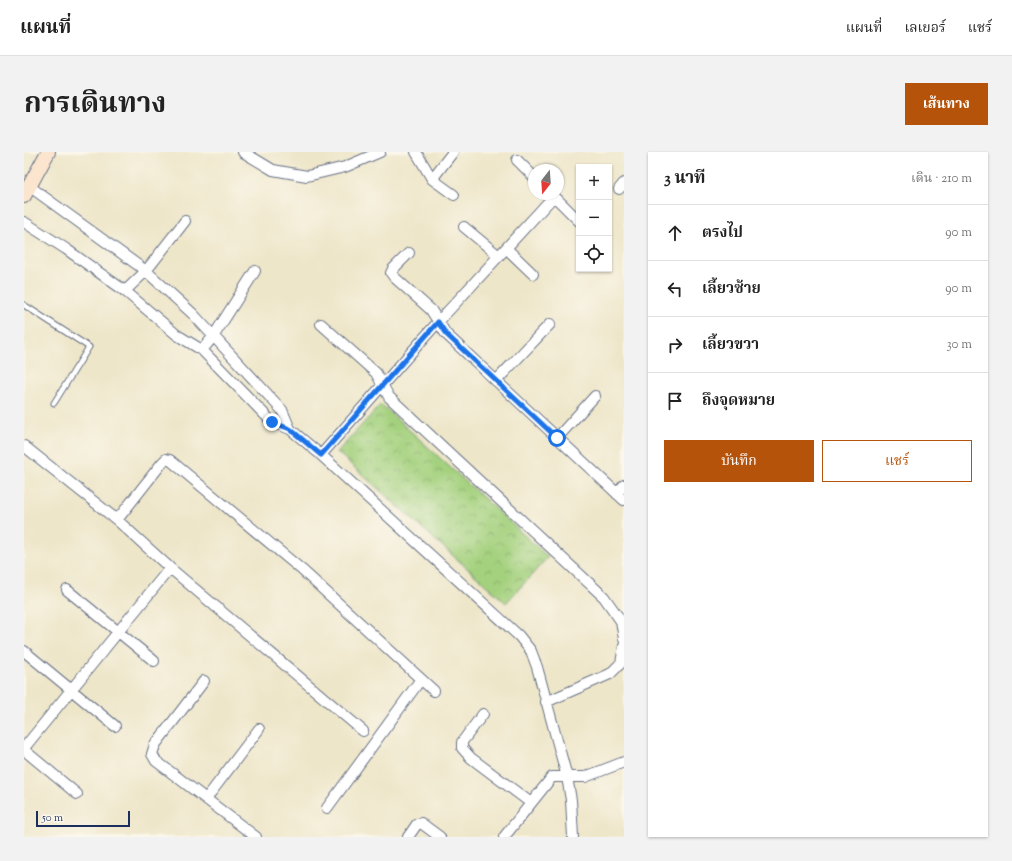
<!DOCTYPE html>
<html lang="th">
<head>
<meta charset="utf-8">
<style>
	body { margin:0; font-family:"Sorts Mill Goudy","Noto Serif Thai",serif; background:#f2f2f2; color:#222 }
	.controls { position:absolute; right:12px; top:12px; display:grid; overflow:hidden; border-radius:0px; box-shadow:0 1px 3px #0004 }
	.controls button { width:36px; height:36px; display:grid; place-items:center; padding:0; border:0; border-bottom:1px solid #e0e0e0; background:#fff; color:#222; font:20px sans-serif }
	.compass { position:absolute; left:504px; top:12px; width:36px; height:36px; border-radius:50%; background:#fff; box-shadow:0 1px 3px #0004; rotate:197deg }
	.scale { position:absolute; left:12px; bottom:10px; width:94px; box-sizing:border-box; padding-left:4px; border:2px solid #1b2f5e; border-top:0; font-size:11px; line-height:14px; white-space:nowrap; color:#1b2f5e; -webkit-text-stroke:3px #fbf7ec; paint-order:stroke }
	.stop { position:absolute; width:12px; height:12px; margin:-9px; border:3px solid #1a73e8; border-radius:50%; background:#fff }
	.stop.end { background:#1a73e8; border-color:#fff; box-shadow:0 1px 4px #0008 }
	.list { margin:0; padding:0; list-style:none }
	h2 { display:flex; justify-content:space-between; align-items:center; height:52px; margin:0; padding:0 16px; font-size:17px }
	h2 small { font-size:13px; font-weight:400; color:#767676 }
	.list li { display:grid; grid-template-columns:26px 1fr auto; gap:12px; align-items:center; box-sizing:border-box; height:56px; padding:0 16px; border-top:1px solid #e0e0e0 }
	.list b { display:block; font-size:15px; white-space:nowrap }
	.list em { font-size:13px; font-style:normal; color:#767676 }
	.actions { display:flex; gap:8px; padding:12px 16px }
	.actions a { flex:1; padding:9px 0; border:1px solid #b45309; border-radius:0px; text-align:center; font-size:14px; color:#b45309 }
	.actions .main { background:#b45309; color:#fff }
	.icon { flex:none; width:22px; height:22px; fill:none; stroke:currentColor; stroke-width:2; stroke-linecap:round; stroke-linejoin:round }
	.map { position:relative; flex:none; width:600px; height:685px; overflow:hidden; border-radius:0px }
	header { display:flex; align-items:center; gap:24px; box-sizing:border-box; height:56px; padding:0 20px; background:#fff; border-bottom:1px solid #e0e0e0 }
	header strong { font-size:19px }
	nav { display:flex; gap:22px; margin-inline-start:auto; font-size:14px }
	.intro { display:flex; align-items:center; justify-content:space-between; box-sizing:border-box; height:96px; padding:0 24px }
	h1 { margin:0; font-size:28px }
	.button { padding:10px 18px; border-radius:0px; background:#b45309; color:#fff; font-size:14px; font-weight:700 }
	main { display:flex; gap:24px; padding:0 24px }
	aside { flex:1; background:#fff; border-radius:0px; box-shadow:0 1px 3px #0004 }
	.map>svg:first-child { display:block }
</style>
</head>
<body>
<header>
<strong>แผนที่</strong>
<nav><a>แผนที่</a><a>เลเยอร์</a><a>แชร์</a></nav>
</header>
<div class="intro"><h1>การเดินทาง</h1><a class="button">เส้นทาง</a></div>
<main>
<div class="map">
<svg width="600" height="685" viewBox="0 0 600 685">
	<defs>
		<pattern id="park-crowns" width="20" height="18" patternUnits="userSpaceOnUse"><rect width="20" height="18" fill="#a4d17e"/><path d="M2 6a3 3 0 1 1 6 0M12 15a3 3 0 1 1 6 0" fill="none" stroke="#85aa6a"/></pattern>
	</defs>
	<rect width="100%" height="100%" fill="#fbf7ec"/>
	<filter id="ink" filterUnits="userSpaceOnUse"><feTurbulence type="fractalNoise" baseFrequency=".025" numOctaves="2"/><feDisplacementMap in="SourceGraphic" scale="8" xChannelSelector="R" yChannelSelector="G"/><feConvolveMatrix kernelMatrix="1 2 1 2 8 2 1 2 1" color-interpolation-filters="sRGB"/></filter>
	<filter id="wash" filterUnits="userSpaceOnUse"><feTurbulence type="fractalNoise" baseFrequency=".012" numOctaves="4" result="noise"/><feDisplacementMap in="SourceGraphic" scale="16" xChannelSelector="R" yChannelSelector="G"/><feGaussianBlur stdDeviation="0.9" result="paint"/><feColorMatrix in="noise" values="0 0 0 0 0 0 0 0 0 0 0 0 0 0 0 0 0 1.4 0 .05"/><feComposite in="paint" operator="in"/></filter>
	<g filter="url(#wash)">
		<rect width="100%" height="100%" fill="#eee6c9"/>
		<path fill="url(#park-crowns)" stroke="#60806e" d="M 357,252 L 524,405 L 482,451 L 313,300 Z"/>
	</g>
	<g filter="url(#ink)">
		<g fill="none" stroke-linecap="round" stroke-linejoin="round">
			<defs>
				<path id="service" d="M 0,153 L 65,195 L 30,251"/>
				<path id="minor" d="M 219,0 L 249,18 L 283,24 L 321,15 L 356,0
					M 392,0 L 408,27 L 430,43
					M 493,8 L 510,25
					M 408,27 L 429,0
					M 5,34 L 122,119 L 169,162 L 258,258 L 266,277
					M 595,37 L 600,31
					M 528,42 L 555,69
					M 0,70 L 42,97 L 101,139 L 153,183 L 178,198 L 248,270 L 266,277 L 297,303 L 495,484 L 507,499 L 513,515 L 543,625 L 547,648 L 549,685
					M 440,75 L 475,104
					M 482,96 L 509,122
					M 385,101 L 369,117 L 367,121 L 370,125 L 407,158 L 422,182 L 600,348
					M 101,139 L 122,119 L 161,69
					M 297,172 L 352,221 L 365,245 L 580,445 L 597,469 L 600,487
					M 178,198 L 189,185 L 231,119
					M 472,229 L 526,172
					M 533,286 L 571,244
					M 0,294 L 93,368 L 146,416 L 339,579
					M 297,303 L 414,170 L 530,44
					M 593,342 L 600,333
					M 93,368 L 138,311 L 142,307 L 146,308 L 278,418 L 410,539
					M 43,438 L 130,509
					M 0,499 L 91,574
					M 180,529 L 131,593 L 128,602 L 132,609 L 232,685
					M 522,550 L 586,522 L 597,511 L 600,494
					M 459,562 L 438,590 L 438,596 L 447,606 L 507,651
					M 0,596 L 146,416
					M 0,598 L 53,642
					M 182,647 L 235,577
					M 303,656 L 397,527
					M 384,685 L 393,672 L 397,671 L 416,685
					M 480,685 L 528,625 L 561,625 L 600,610"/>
				<path id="secondary" d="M 0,44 L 24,0"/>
			</defs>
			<use href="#service" stroke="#656f83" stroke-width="7"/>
			<use href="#minor" stroke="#656f83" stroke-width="12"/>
			<use href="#secondary" stroke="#656f83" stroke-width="16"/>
			<use href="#service" stroke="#fff" stroke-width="5"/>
			<use href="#minor" stroke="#fff" stroke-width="10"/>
			<use href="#secondary" stroke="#fbe5cf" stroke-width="14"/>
		</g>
	</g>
	<g fill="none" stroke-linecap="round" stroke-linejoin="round" filter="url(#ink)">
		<path stroke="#1a73e8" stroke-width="5" d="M 248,270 L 266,277 L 297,303 L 414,170 L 422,182 L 533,286"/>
	</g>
</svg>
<div class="controls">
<button>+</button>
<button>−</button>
<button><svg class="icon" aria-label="locate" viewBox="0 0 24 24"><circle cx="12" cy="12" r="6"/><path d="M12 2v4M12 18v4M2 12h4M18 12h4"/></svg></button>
</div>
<svg class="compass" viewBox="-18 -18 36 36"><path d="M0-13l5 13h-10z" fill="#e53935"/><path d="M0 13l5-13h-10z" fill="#767676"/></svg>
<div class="scale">50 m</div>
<div class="stop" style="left:533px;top:286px"></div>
<div class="stop end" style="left:248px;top:270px"></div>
</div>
<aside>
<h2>3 นาที<small>เดิน · 210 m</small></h2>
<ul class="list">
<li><svg class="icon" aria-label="ahead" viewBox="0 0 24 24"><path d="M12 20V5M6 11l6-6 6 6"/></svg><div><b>ตรงไป</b></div><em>90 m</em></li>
<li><svg class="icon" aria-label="left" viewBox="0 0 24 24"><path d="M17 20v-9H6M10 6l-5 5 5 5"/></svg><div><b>เลี้ยวซ้าย</b></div><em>90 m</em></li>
<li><svg class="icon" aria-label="right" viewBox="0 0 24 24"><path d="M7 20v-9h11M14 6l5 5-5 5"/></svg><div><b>เลี้ยวขวา</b></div><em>30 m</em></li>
<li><svg class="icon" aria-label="arrive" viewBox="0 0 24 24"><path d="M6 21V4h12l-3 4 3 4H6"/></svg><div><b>ถึงจุดหมาย</b></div></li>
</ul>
<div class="actions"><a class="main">บันทึก</a><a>แชร์</a></div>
</aside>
</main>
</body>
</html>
